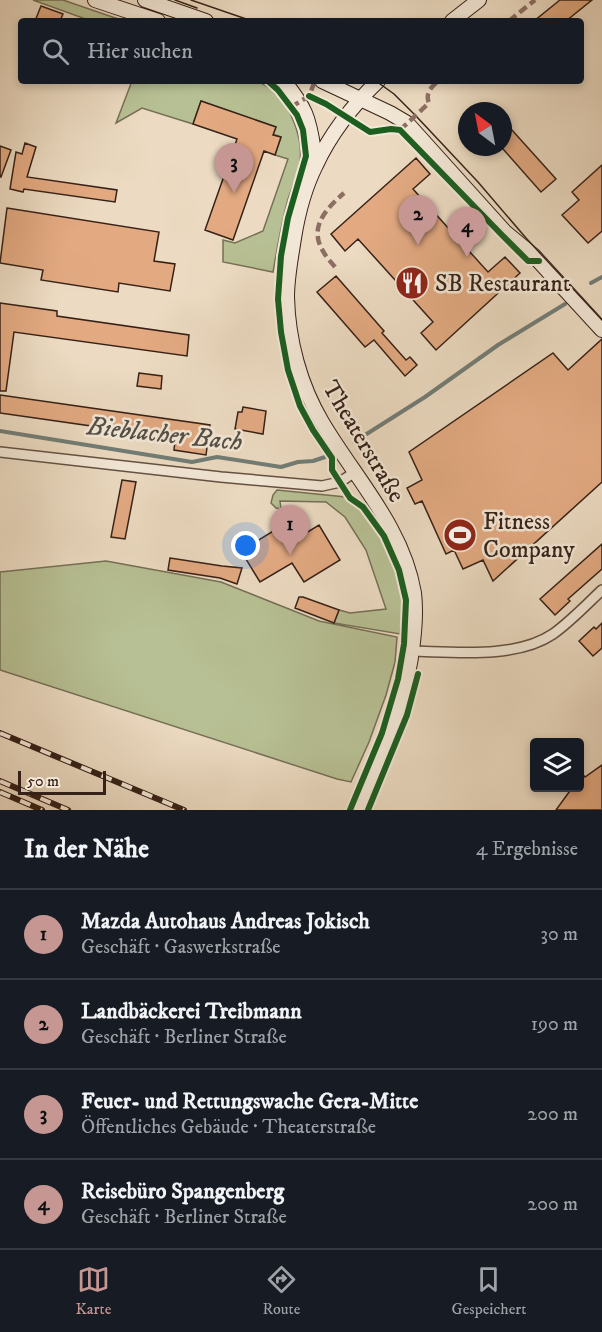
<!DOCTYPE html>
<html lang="de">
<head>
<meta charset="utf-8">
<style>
	body { margin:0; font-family:"IM FELL DW Pica",serif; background:#242831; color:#f1f3f6 }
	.controls { position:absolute; right:18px; bottom:18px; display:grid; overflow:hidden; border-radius:6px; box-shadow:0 3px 9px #0003 }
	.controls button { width:54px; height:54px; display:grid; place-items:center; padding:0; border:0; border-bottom:2px solid #363941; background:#171b24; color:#f1f3f6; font:30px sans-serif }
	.compass { position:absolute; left:458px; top:102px; width:54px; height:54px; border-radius:50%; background:#171b24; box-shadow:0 3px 9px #0003; rotate:328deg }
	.scale { position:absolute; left:18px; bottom:15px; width:88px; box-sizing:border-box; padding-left:6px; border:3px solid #362118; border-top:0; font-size:16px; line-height:21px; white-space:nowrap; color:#362118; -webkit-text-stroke:4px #f3e8d7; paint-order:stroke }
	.you { position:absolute; left:246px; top:546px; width:21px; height:21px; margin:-15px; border:4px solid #fff; border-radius:50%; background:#1a73e8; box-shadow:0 0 0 9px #1a73e833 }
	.badge { display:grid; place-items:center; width:39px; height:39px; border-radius:50%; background:#c59692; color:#111; font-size:20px; font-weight:700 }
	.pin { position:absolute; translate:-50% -50px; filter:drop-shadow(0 2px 3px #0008) }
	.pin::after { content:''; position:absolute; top:32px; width:21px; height:18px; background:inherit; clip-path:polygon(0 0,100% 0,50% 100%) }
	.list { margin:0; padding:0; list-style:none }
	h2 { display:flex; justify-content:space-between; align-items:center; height:78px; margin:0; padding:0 24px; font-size:26px }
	h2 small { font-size:20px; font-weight:400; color:#9ea1a6 }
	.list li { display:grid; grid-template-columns:39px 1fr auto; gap:18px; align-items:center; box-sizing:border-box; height:90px; padding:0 24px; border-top:2px solid #363941 }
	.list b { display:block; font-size:22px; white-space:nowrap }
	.list p { margin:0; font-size:20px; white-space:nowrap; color:#9ea1a6 }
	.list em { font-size:20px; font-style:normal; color:#9ea1a6 }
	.icon { flex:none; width:33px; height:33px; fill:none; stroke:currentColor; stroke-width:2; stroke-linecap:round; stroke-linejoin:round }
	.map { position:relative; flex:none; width:602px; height:810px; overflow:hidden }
	.search { position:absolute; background:#171b24; box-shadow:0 3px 9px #0003; left:18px; right:18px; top:18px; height:66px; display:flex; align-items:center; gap:15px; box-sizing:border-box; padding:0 21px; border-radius:6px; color:#9ea1a6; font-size:22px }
	.sheet { height:438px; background:#171b24 }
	nav { display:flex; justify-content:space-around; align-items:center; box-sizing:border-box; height:84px; border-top:2px solid #363941; background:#171b24; font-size:16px; color:#9ea1a6 }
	nav a { display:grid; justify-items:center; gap:3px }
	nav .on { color:#c59692 }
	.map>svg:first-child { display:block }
</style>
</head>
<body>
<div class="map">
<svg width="602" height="810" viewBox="0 0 602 810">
	<rect width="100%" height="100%" fill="#ecdbc2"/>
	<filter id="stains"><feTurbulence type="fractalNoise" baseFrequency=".00333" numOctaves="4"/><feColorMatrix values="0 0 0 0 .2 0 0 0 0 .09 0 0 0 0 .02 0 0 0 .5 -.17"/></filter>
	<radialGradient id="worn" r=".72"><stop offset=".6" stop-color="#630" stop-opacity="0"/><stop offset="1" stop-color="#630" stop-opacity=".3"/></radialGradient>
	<path fill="#b7c094" stroke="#767056" stroke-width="1.5" d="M 33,0 L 63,0 L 124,21 L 91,21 Z
		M 132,81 L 257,81 C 263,84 269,87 273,90 C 292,107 305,143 299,167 C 296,180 290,191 287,203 C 281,226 277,249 273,272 L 223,262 L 223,240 L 235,243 L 263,231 L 288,159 L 275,155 L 281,137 L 273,134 L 276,127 L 201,101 L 193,124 L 142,108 L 116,123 Z
		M 277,490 L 346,497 L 361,506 L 377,528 L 388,548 L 398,575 L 403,602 L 400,634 L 334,623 L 339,610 L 350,613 L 386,609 L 366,550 L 345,517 L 326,502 L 280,501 L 281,509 L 276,508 L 271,503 L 273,495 Z
		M 106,561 L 221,582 L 319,621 L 397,637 L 395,662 L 386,695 L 369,742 L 351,782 L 337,779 L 0,670 L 0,572 Z"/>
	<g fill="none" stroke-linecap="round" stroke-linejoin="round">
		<path stroke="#717d76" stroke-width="4" d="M 591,283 L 602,277
			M 0,431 L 192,462 L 217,457 L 281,467 L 298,462 L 313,461 L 325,457
			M 354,442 L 425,397 L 498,345 L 565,304"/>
	</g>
	<path fill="#e3aa82" stroke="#362118" stroke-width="1.5" d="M 560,0 L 592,0 L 566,21 L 534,21 Z
		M 41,6 L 63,14 L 60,21 L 35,21 Z
		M 201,101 L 276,127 L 273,135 L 281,137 L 275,155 L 264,151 L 233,240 L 205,230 L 237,139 L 193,124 Z
		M 503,120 L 556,179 L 541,192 L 503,149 Z
		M 25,143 L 36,147 L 27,177 L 117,190 L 115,202 L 24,189 L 23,192 L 10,189 L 16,152 L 22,154 Z
		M 0,146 L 11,150 L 1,177 L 0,177 Z
		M 416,158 L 430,174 L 413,189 L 488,272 L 505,257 L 520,273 L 436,350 L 421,333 L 433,322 L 358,239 L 345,251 L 331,234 Z
		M 602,165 L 602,231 L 588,243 L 562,215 L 579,200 L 572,192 Z
		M 7,208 L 159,232 L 154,261 L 175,264 L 170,291 L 119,283 L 118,292 L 41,280 L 43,270 L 0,263 Z
		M 336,276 L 384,331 L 382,333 L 406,360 L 410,357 L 417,365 L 405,376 L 374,340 L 365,347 L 317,292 Z
		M 0,303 L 57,311 L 57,316 L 189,335 L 187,356 L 14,332 L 6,391 L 0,391 Z
		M 602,339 L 602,482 L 493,581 L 483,560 L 463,569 L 454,550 L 446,554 L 422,501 L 415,504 L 407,488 L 422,480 L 409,452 L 553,353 L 568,370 Z
		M 139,373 L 162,376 L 161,389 L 137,386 Z
		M 0,395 L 210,425 L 206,455 L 174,450 L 175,441 L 98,430 L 98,427 L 0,413 Z
		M 243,407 L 266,411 L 263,434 L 235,429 L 238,412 L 242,412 Z
		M 122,480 L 136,482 L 125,539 L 111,537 Z
		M 283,525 L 293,541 L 319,525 L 340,560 L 304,582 L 292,563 L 260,582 L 241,551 Z
		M 602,544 L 602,569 L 568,599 L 570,601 L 555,615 L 540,599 Z
		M 170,558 L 222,566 L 242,568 L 237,584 L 220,578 L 168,570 Z
		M 299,597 L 303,597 L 339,610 L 334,623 L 295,608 Z
		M 602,623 L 602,648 L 593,656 L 579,641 L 594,627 L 596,629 Z
		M 602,765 L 602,810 L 556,810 L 572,788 L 579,788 L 579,770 L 585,777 Z"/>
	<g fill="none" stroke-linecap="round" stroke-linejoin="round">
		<defs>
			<path id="minor" d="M 0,452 L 221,477 L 322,486 L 340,482 L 355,472
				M 412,651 C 455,652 516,659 553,634 C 570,622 587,604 602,590"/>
			<path id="secondary" d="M 95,0 L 158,21
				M 145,0 L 206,21
				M 452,21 L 479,0
				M 284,81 C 292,91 300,101 305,113 C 312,129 313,148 316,165
				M 322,81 L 390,113 L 407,123 L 505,232 L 534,256 L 602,330
				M 359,810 C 382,755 407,702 413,642 C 415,625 416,609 414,593 C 403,527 355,478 322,422 C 300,385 288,340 287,297 C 287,277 291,258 294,238 C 298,213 305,187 316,165 C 331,133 353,105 378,81"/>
		</defs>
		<use href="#minor" stroke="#645042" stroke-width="12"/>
		<use href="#secondary" stroke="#362118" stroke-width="16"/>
		<use href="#minor" stroke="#f3e8d7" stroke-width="9"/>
		<use href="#secondary" stroke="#f3e8d7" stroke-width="14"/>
		<path stroke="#362118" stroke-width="1.5" d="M 175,0 L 197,8
			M 191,0 L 252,21
			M 376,81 L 394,94 L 416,116 L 478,182 L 526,238 L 602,320"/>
		<defs>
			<path id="rail" d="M 0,733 L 184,810
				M 0,781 L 68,810
				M 0,792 L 42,810"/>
		</defs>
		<use href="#rail" stroke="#362118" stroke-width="6"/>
		<use href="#rail" stroke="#f3e8d7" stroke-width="4" stroke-dasharray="11" stroke-linecap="butt"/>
		<path stroke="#8d6e63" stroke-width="4.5" stroke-dasharray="9 4.5" stroke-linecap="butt" d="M 509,21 L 535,0
			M 291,107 L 309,96 L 315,81
			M 400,130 L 429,103 C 425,94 431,87 438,81
			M 335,267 C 331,262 326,257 323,251 C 308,227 327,208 344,193"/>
		<defs>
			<path id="cycleway" d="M 268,81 L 278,90 L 297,115 L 303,130 L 306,156 L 288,218 L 281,256 L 278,299 L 281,332 L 288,370 L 300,406 L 313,430 L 332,458 L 332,470 L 350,498 L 363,507 L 384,536 L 399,570 L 406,600 L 404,644 L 398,679 L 382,733 L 350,810
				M 309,96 L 326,104 L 370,132 L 391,129 L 400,130 L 502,235 L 528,261 L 539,261
				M 368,810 L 407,715 L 418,674"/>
		</defs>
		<use href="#cycleway" stroke="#f3e8d7" stroke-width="10"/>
		<use href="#cycleway" stroke="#1b5e20" stroke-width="6"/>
	</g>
	<defs>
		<symbol id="restaurant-disc" viewBox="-11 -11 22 22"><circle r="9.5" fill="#8f2418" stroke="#f3e8d7"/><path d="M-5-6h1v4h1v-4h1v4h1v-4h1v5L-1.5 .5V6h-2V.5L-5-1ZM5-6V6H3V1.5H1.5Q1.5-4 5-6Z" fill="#fff"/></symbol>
		<symbol id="stadium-disc" viewBox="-11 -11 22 22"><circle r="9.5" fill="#8f2418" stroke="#f3e8d7"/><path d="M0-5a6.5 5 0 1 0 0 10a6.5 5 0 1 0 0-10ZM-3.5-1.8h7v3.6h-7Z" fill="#fff"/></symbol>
	</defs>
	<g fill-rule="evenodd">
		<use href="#restaurant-disc" x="393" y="264" width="38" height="38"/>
		<use href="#stadium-disc" x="441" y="516" width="38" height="38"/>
	</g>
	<g text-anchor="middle" stroke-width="5" stroke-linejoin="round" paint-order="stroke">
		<g font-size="24" fill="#362118" stroke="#f3e8d7" text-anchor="start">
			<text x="435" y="291">SB Restaurant</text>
			<text x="483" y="529">Fitness<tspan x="483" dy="28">Company</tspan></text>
		</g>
		<g font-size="24" fill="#362118" stroke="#f3e8d7">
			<text transform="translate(364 441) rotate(59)" y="8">Theaterstraße</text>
		</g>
		<g font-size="26" font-style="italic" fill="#544f47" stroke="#f3e8d7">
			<text transform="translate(165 433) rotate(6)" y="9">Bieblacher Bach</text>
		</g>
	</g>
	<rect width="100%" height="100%" filter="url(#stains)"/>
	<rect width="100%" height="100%" fill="url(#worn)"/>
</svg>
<div class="controls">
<button><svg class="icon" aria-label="layers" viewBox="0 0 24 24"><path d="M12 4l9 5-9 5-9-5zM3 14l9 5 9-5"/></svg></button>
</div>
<svg class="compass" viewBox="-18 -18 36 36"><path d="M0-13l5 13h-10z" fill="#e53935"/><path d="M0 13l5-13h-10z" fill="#9ea1a6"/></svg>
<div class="scale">50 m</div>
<div class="you"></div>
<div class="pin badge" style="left:290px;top:555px">1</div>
<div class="pin badge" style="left:418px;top:245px">2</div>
<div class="pin badge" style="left:234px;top:193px">3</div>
<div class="pin badge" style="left:467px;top:257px">4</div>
<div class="search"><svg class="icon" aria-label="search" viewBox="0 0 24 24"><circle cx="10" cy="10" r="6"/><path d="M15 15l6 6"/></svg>Hier suchen</div>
</div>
<section class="sheet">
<h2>In der Nähe<small>4 Ergebnisse</small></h2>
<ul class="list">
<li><span class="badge">1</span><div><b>Mazda Autohaus Andreas Jokisch</b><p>Geschäft · Gaswerkstraße</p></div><em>30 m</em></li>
<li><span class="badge">2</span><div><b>Landbäckerei Treibmann</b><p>Geschäft · Berliner Straße</p></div><em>190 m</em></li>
<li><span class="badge">3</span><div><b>Feuer- und Rettungswache Gera-Mitte</b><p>Öffentliches Gebäude · Theaterstraße</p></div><em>200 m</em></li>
<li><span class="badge">4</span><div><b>Reisebüro Spangenberg</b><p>Geschäft · Berliner Straße</p></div><em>200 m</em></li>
</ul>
</section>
<nav>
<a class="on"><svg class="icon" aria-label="map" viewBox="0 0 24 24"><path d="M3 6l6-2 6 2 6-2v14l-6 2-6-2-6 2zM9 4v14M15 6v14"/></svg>Karte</a>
<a><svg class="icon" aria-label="directions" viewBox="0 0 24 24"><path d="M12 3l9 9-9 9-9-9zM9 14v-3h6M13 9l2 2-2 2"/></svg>Route</a>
<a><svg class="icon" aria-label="saved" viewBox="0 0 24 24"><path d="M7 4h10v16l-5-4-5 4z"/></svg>Gespeichert</a>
</nav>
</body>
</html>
